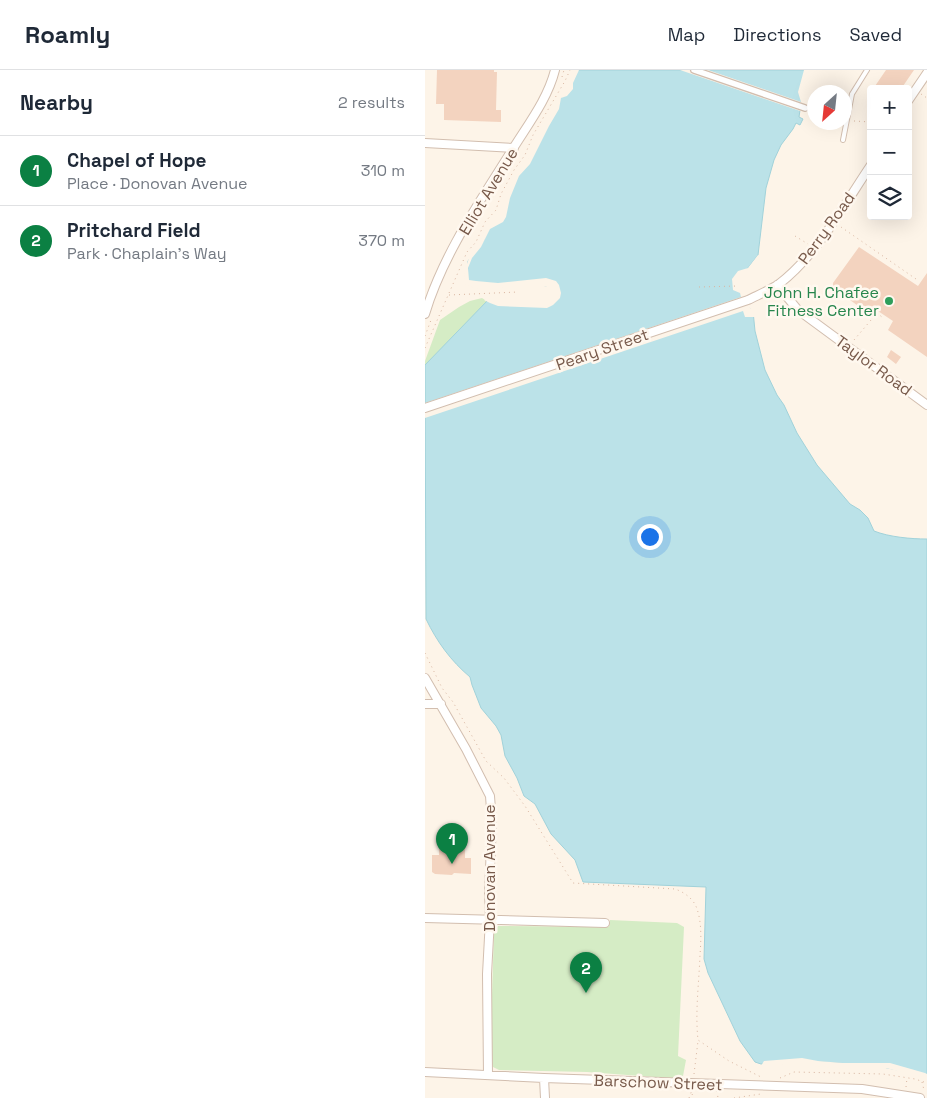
<!DOCTYPE html>
<html lang="en">
<head>
<meta charset="utf-8">
<style>
	body { margin:0; font-family:"Space Grotesk",sans-serif; background:#f6f6f7; color:#1f2937 }
	.controls { position:absolute; right:15px; top:15px; display:grid; overflow:hidden; border-radius:5px; box-shadow:0 5px 20px #0002 }
	.controls button { width:45px; height:45px; display:grid; place-items:center; padding:0; border:0; border-bottom:1px solid #e0e1e3; background:#fff; color:#1f2937; font:25px sans-serif }
	.compass { position:absolute; left:382px; top:15px; width:45px; height:45px; border-radius:50%; background:#fff; box-shadow:0 5px 20px #0002; rotate:207deg }
	.you { position:absolute; left:224px; top:466px; width:18px; height:18px; margin:-12px; border:4px solid #fff; border-radius:50%; background:#1a73e8; box-shadow:0 0 0 8px #1a73e833 }
	.badge { display:grid; place-items:center; width:32px; height:32px; border-radius:50%; background:#0b8043; color:#fff; font-size:16px; font-weight:700 }
	.pin { position:absolute; translate:-50% -41px; filter:drop-shadow(0 1px 2px #0008) }
	.pin::after { content:''; position:absolute; top:26px; width:18px; height:15px; background:inherit; clip-path:polygon(0 0,100% 0,50% 100%) }
	.list { margin:0; padding:0; list-style:none }
	h2 { display:flex; justify-content:space-between; align-items:center; height:65px; margin:0; padding:0 20px; font-size:21px }
	h2 small { font-size:16px; font-weight:400; color:#747a83 }
	.list li { display:grid; grid-template-columns:32px 1fr auto; gap:15px; align-items:center; box-sizing:border-box; height:70px; padding:0 20px; border-top:1px solid #e0e1e3 }
	.list b { display:block; font-size:19px; white-space:nowrap }
	.list p { margin:0; font-size:16px; white-space:nowrap; color:#747a83 }
	.list em { font-size:16px; font-style:normal; color:#747a83 }
	.icon { flex:none; width:28px; height:28px; fill:none; stroke:currentColor; stroke-width:2; stroke-linecap:round; stroke-linejoin:round }
	.map { position:relative; flex:none; width:502px; height:1028px; overflow:hidden }
	header { display:flex; align-items:center; gap:30px; box-sizing:border-box; height:70px; padding:0 25px; background:#fff; border-bottom:1px solid #e0e1e3 }
	header strong { font-size:24px }
	nav { display:flex; gap:28px; margin-inline-start:auto; font-size:18px }
	main { display:flex }
	aside { flex:1; background:#fff }
	.map>svg:first-child { display:block }
</style>
</head>
<body>
<header>
<strong>Roamly</strong>
<nav><a>Map</a><a>Directions</a><a>Saved</a></nav>
</header>
<main>
<aside>
<h2>Nearby<small>2 results</small></h2>
<ul class="list">
<li><span class="badge">1</span><div><b>Chapel of Hope</b><p>Place · Donovan Avenue</p></div><em>310 m</em></li>
<li><span class="badge">2</span><div><b>Pritchard Field</b><p>Park · Chaplain's Way</p></div><em>370 m</em></li>
</ul>
</aside>
<div class="map">
<svg width="502" height="1028" viewBox="0 0 502 1028">
	<rect width="100%" height="100%" fill="#fdf4e8"/>
	<path fill="#d5ecc5" d="M 57,228 L 65,233 L 0,333 L 0,291 L 15,250 L 34,237 L 45,231 Z
		M 185,850 L 252,853 L 259,857 L 253,986 L 261,990 L 258,1006 L 256,1009 L 162,1002 L 74,1000 L 68,997 L 65,990 L 69,861 L 73,856 L 184,857 Z"/>
	<path fill="#bbe2e8" stroke="#a1d2da" d="M 151,0 L 381,0 L 374,47 L 378,49 L 375,55 L 371,53 L 368,59 L 356,75 L 349,90 L 341,118 L 333,185 L 323,198 L 309,210 L 309,216 C 319,223 319,236 328,241 L 330,261 L 340,300 L 352,325 L 359,335 L 372,363 L 392,395 L 425,434 L 435,440 L 443,448 L 449,461 C 464,467 486,469 502,469 L 502,1006 L 453,996 L 383,991 L 336,994 L 330,992 L 315,971 L 283,903 L 279,889 L 281,817 L 158,812 L 150,790 L 126,764 L 110,734 L 99,726 L 92,708 L 80,686 L 76,665 L 71,656 L 56,638 L 47,615 L 45,607 C 26,591 12,572 1,549 L 0,295 L 63,230 L 118,229 L 127,226 L 125,216 L 99,214 L 42,213 L 43,191 L 59,170 L 61,161 L 75,147 L 92,104 L 100,97 L 136,27 L 141,24 Z"/>
	<path fill="#fdf4e8" d="M 149,0 L 154,0 L 148,13 L 148,19 L 142,26 L 136,28 L 134,39 L 124,56 L 105,94 L 94,106 L 85,128 L 81,147 L 78,152 L 65,159 L 56,177 L 47,188 L 43,198 L 44,210 L 51,211 L 73,213 L 121,208 L 131,211 L 134,215 L 136,223 L 135,228 L 128,235 L 122,238 L 73,236 L 65,233 L 59,230 L 62,228 L 67,229 L 88,227 L 96,228 L 109,226 L 124,226 L 125,225 L 125,221 L 121,216 L 107,216 L 53,219 L 41,215 L 39,203 L 46,182 L 56,169 L 59,160 L 73,146 L 91,103 L 103,89 L 111,69 L 134,26 L 139,22 Z
		M 255,0 L 283,0 L 376,32 L 373,22 L 379,0 L 384,0 L 380,17 L 381,32 L 378,42 Z
		M 333,185 L 335,186 L 325,199 L 312,211 L 314,218 L 321,220 L 320,225 L 322,225 L 325,238 L 330,240 L 331,247 L 320,247 L 318,241 L 0,348 L 0,333 L 316,227 L 315,223 L 308,220 L 307,209 L 313,201 L 323,198 Z
		M 377,988 L 393,991 L 418,993 L 465,993 L 500,1003 L 502,1004 L 502,1009 L 461,998 L 424,999 L 388,996 L 383,993 L 336,996 L 339,991 Z"/>
	<path fill="#f3d3bf" d="M 12,0 L 69,0 L 69,2 L 72,2 L 71,40 L 76,40 L 76,52 L 19,50 L 19,34 L 11,34 Z
		M 461,0 L 489,0 L 476,19 L 448,19 Z
		M 434,177 L 493,216 L 502,203 L 502,287 L 463,260 L 468,251 L 450,239 L 446,245 L 408,218 L 408,213 Z
		M 466,280 L 476,287 L 471,294 L 462,287 Z
		M 14,774 L 40,775 L 40,788 L 46,788 L 46,804 L 29,803 L 27,805 L 10,804 L 7,802 L 7,785 L 14,785 Z"/>
	<g fill="none" stroke-linecap="round" stroke-linejoin="round">
		<defs>
			<path id="service" d="M 418,70 L 427,24 L 442,0"/>
			<path id="pedestrian" d="M 269,0 L 380,38"/>
			<path id="minor" d="M 483,31 L 502,3
				M 0,73 L 89,78
				M 352,215 L 373,240 L 502,335
				M 0,244 C 18,184 56,130 89,77 C 104,53 123,28 130,0
				M 0,338 L 323,230 C 333,225 345,220 354,214 C 392,185 419,135 446,95
				M 0,608 L 41,679 L 65,726 L 67,753 L 64,822 L 65,849 L 62,904 L 63,1005
				M 0,634 L 16,634
				M 0,848 L 180,853
				M 0,1002 L 119,1008 L 437,1019 L 495,1028
				M 119,1008 L 120,1028"/>
		</defs>
		<use href="#service" stroke="#d2beaf" stroke-width="6"/>
		<use href="#pedestrian" stroke="#d2beaf" stroke-width="8"/>
		<use href="#minor" stroke="#d2beaf" stroke-width="10"/>
		<path stroke="#d9b6a1" stroke-width="1" stroke-dasharray="1 4" stroke-linecap="butt" d="M 137,7 L 139,0
			M 496,24 L 502,28
			M 429,51 L 446,52
			M 416,157 L 491,209
			M 370,166 L 383,174
			M 274,217 L 313,216
			M 24,225 L 93,222
			M 0,266 L 6,250
			M 429,270 L 452,243 L 457,247
			M 0,278 L 42,182 L 51,172 L 60,152 L 71,140 L 76,124 L 89,100 L 100,85 L 108,65 L 140,11 L 145,0
			M 0,583 L 17,618 L 28,632 L 61,691 L 79,708 L 100,736 L 148,813 L 250,819 C 259,822 269,829 272,839 C 277,853 276,871 275,885 C 274,913 270,942 273,970 L 304,991 L 336,1007
			M 269,1004 L 273,971
			M 355,1008 L 369,1002 L 458,1004 L 490,1009 L 502,1013
			M 497,1012 L 499,1020
			M 481,1017 L 482,1008
			M 292,1021 L 293,1028
			M 267,1024 L 269,1028
			M 264,1028 L 267,1020
			M 309,1028 L 336,1024"/>
		<use href="#service" stroke="#fff" stroke-width="4"/>
		<use href="#pedestrian" stroke="#fff" stroke-width="5.5"/>
		<use href="#minor" stroke="#fff" stroke-width="8"/>
	</g>
	<circle fill="#2e9e5b" stroke="#fff8ef" stroke-width="2" cx="464" cy="231" r="5"/>
	<g text-anchor="middle" stroke-width="5" stroke-linejoin="round" paint-order="stroke">
		<g font-size="16" fill="#785a4b" stroke="#fff8ef">
			<text transform="translate(63 121) rotate(-59)" y="6">Elliot Avenue</text>
			<text transform="translate(401 158) rotate(-54)" y="6">Perry Road</text>
			<text transform="translate(177 279) rotate(-19)" y="6">Peary Street</text>
			<text transform="translate(449 295) rotate(36)" y="6">Taylor Road</text>
			<text transform="translate(64 798) rotate(-90)" y="6">Donovan Avenue</text>
			<text transform="translate(233 1012) rotate(2)" y="6">Barschow Street</text>
		</g>
		<g font-size="16" fill="#27864d" stroke="#fff8ef" text-anchor="end">
			<text x="454" y="228">John H. Chafee<tspan x="454" dy="18">Fitness Center</tspan></text>
		</g>
	</g>
</svg>
<div class="controls">
<button>+</button>
<button>−</button>
<button><svg class="icon" aria-label="layers" viewBox="0 0 24 24"><path d="M12 4l9 5-9 5-9-5zM3 14l9 5 9-5"/></svg></button>
</div>
<svg class="compass" viewBox="-18 -18 36 36"><path d="M0-13l5 13h-10z" fill="#e53935"/><path d="M0 13l5-13h-10z" fill="#747a83"/></svg>
<div class="you"></div>
<div class="pin badge" style="left:27px;top:794px">1</div>
<div class="pin badge" style="left:161px;top:923px">2</div>
</div>
</main>
</body>
</html>
